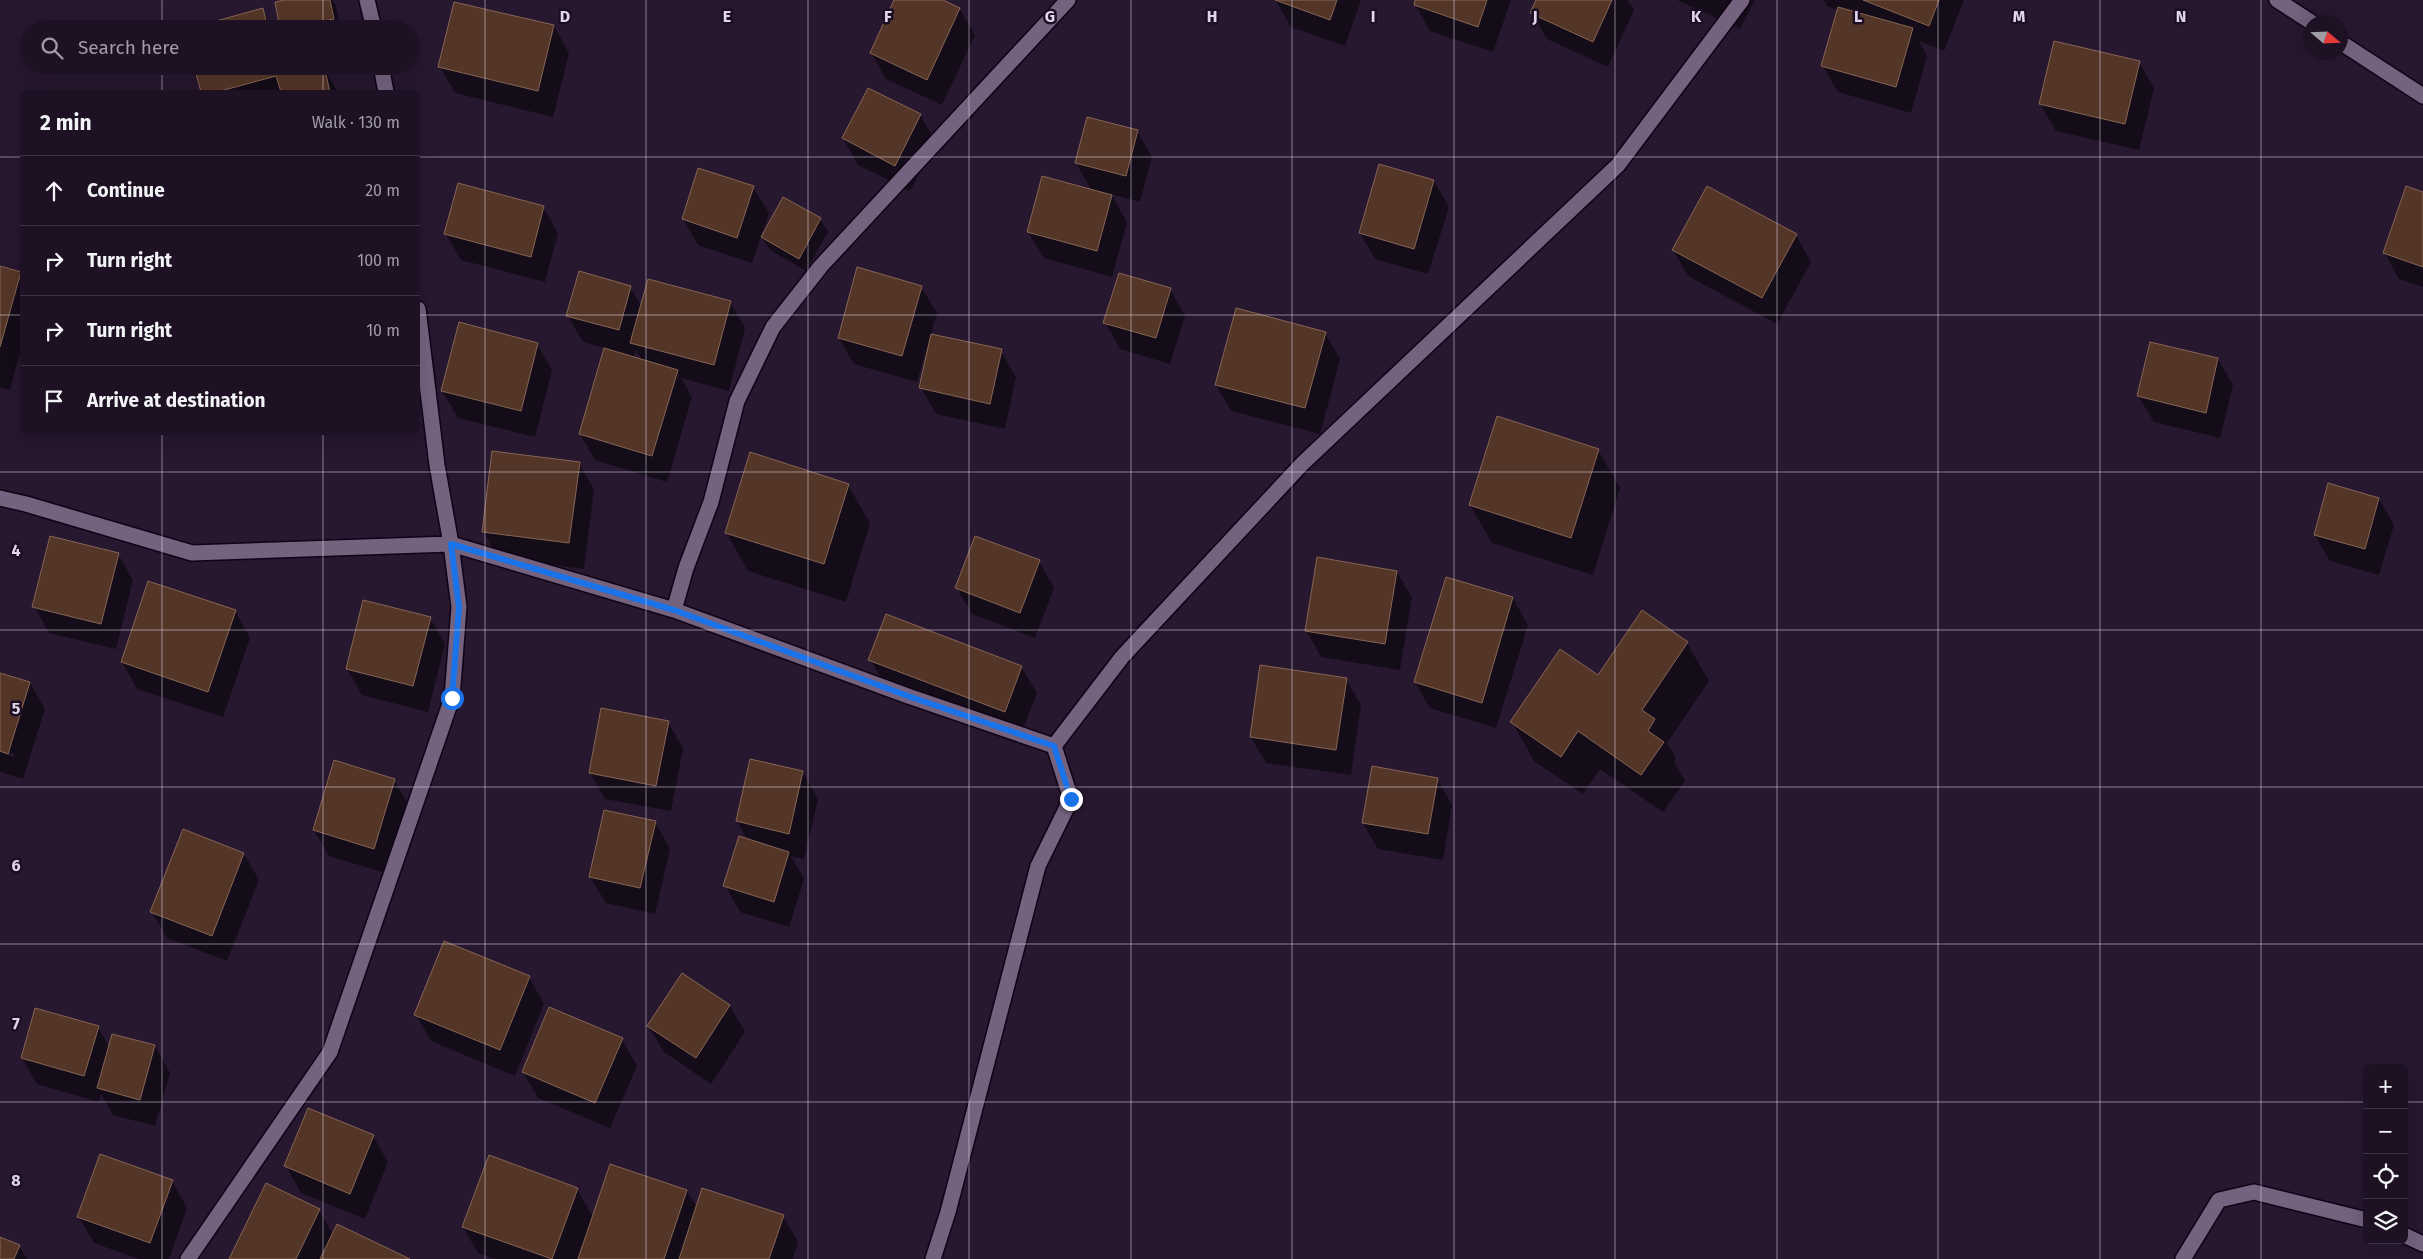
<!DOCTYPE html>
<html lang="en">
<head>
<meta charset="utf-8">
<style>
	body { margin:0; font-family:"Fira Sans",sans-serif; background:#2a1f30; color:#f1f3f6 }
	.controls { position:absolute; right:15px; bottom:15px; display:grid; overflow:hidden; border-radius:8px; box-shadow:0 5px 20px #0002 }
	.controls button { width:45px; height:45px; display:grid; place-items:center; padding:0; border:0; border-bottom:1px solid #3b3141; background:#1d1123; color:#f1f3f6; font:25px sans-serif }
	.compass { position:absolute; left:2303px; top:15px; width:45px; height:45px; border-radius:50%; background:#1d1123; box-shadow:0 5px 20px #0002; rotate:109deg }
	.stop { position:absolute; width:15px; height:15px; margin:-11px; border:4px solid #1a73e8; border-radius:50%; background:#fff }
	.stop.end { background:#1a73e8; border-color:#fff; box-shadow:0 1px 5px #0008 }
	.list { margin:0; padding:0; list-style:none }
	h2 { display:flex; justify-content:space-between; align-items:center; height:65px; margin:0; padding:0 20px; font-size:21px }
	h2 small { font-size:16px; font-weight:400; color:#a09da6 }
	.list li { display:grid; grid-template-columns:32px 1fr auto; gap:15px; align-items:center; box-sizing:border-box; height:70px; padding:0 20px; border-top:1px solid #3b3141 }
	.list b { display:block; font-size:19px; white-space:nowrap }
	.list em { font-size:16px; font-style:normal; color:#a09da6 }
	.icon { flex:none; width:28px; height:28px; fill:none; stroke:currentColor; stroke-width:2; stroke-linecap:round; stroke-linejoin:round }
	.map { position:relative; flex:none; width:2423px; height:1259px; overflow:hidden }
	.search { position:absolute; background:#1d1123; box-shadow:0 5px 20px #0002; left:20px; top:20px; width:400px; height:55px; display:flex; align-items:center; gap:12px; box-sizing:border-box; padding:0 18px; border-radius:28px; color:#a09da6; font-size:19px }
	.panel { position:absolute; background:#1d1123; box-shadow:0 5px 20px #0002; left:20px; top:90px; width:400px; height:345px; border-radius:8px }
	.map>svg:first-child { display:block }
</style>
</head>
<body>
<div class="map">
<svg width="2423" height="1259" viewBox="0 0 2423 1259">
	<rect width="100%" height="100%" fill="#27172f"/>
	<path fill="#0007" fill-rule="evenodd" d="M 291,0 L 332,0 L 336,6 L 340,29 L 281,29 L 277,3 Z
		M 896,0 L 940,0 L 960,9 L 975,35 L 942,105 L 886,79 L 871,53 Z
		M 1361,0 L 1345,46 L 1291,27 L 1276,1 Z
		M 1417,0 L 1511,0 L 1493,52 L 1430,31 L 1415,5 Z
		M 1538,0 L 1628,0 L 1634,10 L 1608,67 L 1547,39 L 1532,13 Z
		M 1677,0 L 1755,0 L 1740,29 Z
		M 1824,0 L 1964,0 L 1944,51 L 1919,41 L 1927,56 L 1911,113 L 1838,92 L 1823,66 L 1838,10 L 1827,6 Z
		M 262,9 L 273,29 L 192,29 Z
		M 554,26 L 569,53 L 553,117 L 455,93 L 440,67 Z
		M 2139,62 L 2154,88 L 2139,150 L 2056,131 L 2040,104 Z
		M 196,66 L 323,67 L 338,92 L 203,92 Z
		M 868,89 L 920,115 L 936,142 L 910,191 L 858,165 L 843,138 Z
		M 1137,131 L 1152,157 L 1140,202 L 1111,194 L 1127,222 L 1112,277 L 1044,258 L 1028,232 L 1092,191 L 1076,163 Z
		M 1434,181 L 1449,207 L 1428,274 L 1375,259 L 1360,233 Z
		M 753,187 L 769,213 L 752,263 L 698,245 L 683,219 Z
		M 2423,193 L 2423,287 L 2399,279 L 2384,252 Z
		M 543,207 L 558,233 L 545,282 L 461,260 L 446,234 Z
		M 820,219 L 828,232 L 806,271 L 770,250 L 762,237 Z
		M 1796,235 L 1811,262 L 1777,324 L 1688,276 L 1673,250 Z
		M 0,268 L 20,273 L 22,277 L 22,345 L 10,390 L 0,388 Z
		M 630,287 L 642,307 L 730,302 L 745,328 L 729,391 L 681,378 L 692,397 L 667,482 L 595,460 L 580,434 L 605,348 L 583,342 L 568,316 ZM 636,350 L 642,360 L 633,358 Z
		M 921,287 L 937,313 L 917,382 L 854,364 L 839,338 Z
		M 1170,289 L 1185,316 L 1170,364 L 1120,349 L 1105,322 Z
		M 1325,333 L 1340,359 L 1320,434 L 1231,411 L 1216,385 Z
		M 537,344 L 552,370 L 535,437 L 458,418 L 442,391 Z
		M 1001,351 L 1016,377 L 1005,429 L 936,414 L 921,388 Z
		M 2218,359 L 2233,385 L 2220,438 L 2154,422 L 2138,396 Z
		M 1598,450 L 1620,488 L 1593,575 L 1492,543 L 1470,505 Z
		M 579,463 L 594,490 L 584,569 L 498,558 L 483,531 Z
		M 848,485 L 870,523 L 846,602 L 748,571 L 726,532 Z
		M 2379,499 L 2394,525 L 2379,575 L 2330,561 L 2315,535 Z
		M 118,554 L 133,580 L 116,649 L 49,633 L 34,606 Z
		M 1039,561 L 1054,588 L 1035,638 L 972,614 L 957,588 Z
		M 1397,572 L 1412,598 L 1400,670 L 1321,657 L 1306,630 Z
		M 1513,598 L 1528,625 L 1496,728 L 1430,708 L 1415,682 Z
		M 235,611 L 250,638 L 223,717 L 137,689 L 122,662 Z
		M 430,618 L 445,644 L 428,712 L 362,695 L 347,669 Z
		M 1687,643 L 1709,681 L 1667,743 L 1676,758 L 1674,762 L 1685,781 L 1663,812 L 1600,769 L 1583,794 L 1534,761 L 1512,722 L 1598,677 Z
		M 870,659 L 1021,667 L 1037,693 L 1020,737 L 885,686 Z
		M 0,674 L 30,683 L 45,709 L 23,779 L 0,772 L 0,752 L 14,757 L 14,754 L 0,750 Z
		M 1346,679 L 1361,705 L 1351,775 L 1266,763 L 1251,737 Z
		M 668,722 L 683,748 L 671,811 L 605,799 L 590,773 Z
		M 1373,768 L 1437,779 L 1452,805 L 1443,860 L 1378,849 L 1363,823 Z
		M 803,773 L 818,799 L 804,859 L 791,856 L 804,879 L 789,927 L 740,912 L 725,885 L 748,841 L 737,821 Z
		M 394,780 L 409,806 L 389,874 L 329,856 L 314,830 Z
		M 655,822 L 670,849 L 655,914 L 606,903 L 590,877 Z
		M 244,854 L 259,880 L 227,961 L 167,938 L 152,912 Z
		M 682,975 L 730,1006 L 745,1032 L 711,1084 L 664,1052 L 648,1026 Z
		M 529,977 L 544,1004 L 515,1076 L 431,1041 L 416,1015 Z
		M 98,1027 L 109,1047 L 155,1046 L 170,1073 L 155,1126 L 113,1115 L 101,1094 L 99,1102 L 37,1084 L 22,1058 Z
		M 622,1039 L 637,1066 L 610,1128 L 538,1098 L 523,1072 Z
		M 373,1136 L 388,1162 L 365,1219 L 301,1193 L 286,1166 Z
		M 172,1181 L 187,1208 L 169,1259 L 139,1259 L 94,1243 L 79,1217 Z
		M 577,1189 L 593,1217 L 687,1191 L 697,1208 L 783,1216 L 798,1242 L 793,1259 L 579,1259 L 583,1249 L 580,1248 L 577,1259 L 495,1259 L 478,1253 L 463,1227 Z
		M 319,1210 L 333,1235 L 407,1259 L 231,1259 Z
		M 0,1238 L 19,1246 L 27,1259 L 0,1259 Z"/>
	<path fill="#543628" stroke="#866555" d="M 284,0 L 330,0 L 334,19 L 280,29 L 275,2 Z
		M 894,0 L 943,0 L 960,8 L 927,80 L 870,53 Z
		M 1275,0 L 1337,0 L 1330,20 Z
		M 1415,0 L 1487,0 L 1478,27 L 1414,5 Z
		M 1536,0 L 1612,0 L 1593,42 L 1530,13 Z
		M 1863,0 L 1939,0 L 1929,26 Z
		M 454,2 L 554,25 L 538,91 L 438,67 Z
		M 1838,7 L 1913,28 L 1896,87 L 1821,66 Z
		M 263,8 L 268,29 L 187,29 Z
		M 2054,41 L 2140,61 L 2125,124 L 2039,104 Z
		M 194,66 L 312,66 L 312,68 L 324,66 L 330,92 L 281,92 L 276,76 L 217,92 L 201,92 Z
		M 868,88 L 921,114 L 895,166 L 842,138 Z
		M 1087,117 L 1138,130 L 1126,176 L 1075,163 Z
		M 1379,164 L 1434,180 L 1414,249 L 1359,233 Z
		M 698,168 L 754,186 L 737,238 L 682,219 Z
		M 1042,176 L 1112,195 L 1097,251 L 1027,232 Z
		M 458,183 L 544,206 L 531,257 L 444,234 Z
		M 1707,186 L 1797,234 L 1762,298 L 1672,250 Z
		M 2406,186 L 2423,192 L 2423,267 L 2383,253 Z
		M 783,197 L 821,218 L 799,259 L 761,237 Z
		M 0,266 L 21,272 L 0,347 Z
		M 857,267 L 922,286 L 902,356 L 838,338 Z
		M 579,271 L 631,286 L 619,330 L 566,316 Z
		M 1119,273 L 1171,288 L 1156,338 L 1103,323 Z
		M 648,279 L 731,301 L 714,365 L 630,343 Z
		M 1236,308 L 1326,332 L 1305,408 L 1215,385 Z
		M 459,322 L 538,343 L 521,411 L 441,391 Z
		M 931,334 L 1002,349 L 990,404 L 919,388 Z
		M 2150,342 L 2218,358 L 2206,413 L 2137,396 Z
		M 604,348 L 678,370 L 652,456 L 579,434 Z
		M 1497,416 L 1599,449 L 1571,538 L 1469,505 Z
		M 492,451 L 580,462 L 569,543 L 482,532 Z
		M 750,452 L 849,484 L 824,564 L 725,533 Z
		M 2328,483 L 2379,498 L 2365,549 L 2314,535 Z
		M 50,536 L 119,553 L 101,624 L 32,607 Z
		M 975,536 L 1040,560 L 1020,613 L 955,588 Z
		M 1317,557 L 1397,571 L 1385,644 L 1305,631 Z
		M 1446,577 L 1513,597 L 1482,703 L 1414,682 Z
		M 148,581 L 236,610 L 208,692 L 121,662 Z
		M 363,600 L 431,617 L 413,686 L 346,669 Z
		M 1642,610 L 1688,642 L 1642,710 L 1655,719 L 1648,731 L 1664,742 L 1641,775 L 1578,731 L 1561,757 L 1510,722 L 1560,649 L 1598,675 Z
		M 886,614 L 1022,666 L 1005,712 L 868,660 Z
		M 1260,665 L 1347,678 L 1336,750 L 1250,737 Z
		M 0,673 L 30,682 L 8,754 L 0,751 Z
		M 601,708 L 669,721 L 656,786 L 589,773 Z
		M 750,759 L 803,771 L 789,834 L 736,821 Z
		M 334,760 L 395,779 L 374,849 L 313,830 Z
		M 1372,766 L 1438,778 L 1428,834 L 1362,823 Z
		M 604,810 L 656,821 L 640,888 L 589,877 Z
		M 183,829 L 244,853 L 212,936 L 150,912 Z
		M 739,836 L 789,852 L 774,902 L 723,886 Z
		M 444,941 L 530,976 L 500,1050 L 414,1015 Z
		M 682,973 L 730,1005 L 696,1058 L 647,1026 Z
		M 549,1007 L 623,1038 L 595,1103 L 522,1072 Z
		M 35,1008 L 99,1026 L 84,1076 L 21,1058 Z
		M 112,1034 L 155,1045 L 140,1100 L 97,1088 Z
		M 308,1108 L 374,1135 L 350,1194 L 284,1166 Z
		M 100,1154 L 173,1180 L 150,1243 L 77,1217 Z
		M 489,1155 L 578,1188 L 552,1259 L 462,1227 Z
		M 610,1164 L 687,1190 L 664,1259 L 578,1259 Z
		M 266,1183 L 320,1209 L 296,1259 L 229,1259 Z
		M 702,1188 L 784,1215 L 769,1259 L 679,1259 Z
		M 337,1224 L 410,1259 L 320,1259 Z
		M 0,1237 L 20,1245 L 14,1259 L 0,1259 Z"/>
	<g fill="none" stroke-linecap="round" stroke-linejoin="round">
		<defs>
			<path id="minor" d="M 367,0 L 374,29
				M 2277,0 L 2311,22
				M 2340,42 L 2423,96
				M 381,66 L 386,92
				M 0,498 L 26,504 L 192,553 L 451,544 L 674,610 L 686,568 L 711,502 L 737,401 L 773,327 L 821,266 L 1068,0
				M 674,610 L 908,696 L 1054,746
				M 2404,1235 L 2423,1244
				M 188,1259 L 330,1052 L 452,698 L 459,607 L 451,544 L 437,465 L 418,309
				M 2183,1259 L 2219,1200 L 2254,1192 L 2367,1220"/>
			<path id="secondary" d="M 933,1259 L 948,1212 L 1038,866 L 1071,799 L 1054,746 L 1122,657 L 1302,464 L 1618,165 L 1742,0"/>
		</defs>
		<use href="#minor" stroke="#100316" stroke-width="18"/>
		<use href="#secondary" stroke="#100316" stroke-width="18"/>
		<use href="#minor" stroke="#74627e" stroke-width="15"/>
		<use href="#secondary" stroke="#74627e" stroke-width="15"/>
	</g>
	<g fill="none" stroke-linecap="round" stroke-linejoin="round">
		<path stroke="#1a73e8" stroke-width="6" d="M 452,698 L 459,607 L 451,544 L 674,610 L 908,696 L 1054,746 L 1071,799"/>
	</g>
	<path fill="none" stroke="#e0d6e6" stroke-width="1" stroke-opacity="0.55" d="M 162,0 L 162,29M 323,0 L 323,29M 485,0 L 485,1259M 646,0 L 646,1259M 808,0 L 808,1259M 969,0 L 969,1259M 1131,0 L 1131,1259M 1292,0 L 1292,1259M 1454,0 L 1454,1259M 1615,0 L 1615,1259M 1777,0 L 1777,1259M 1938,0 L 1938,1259M 2100,0 L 2100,1259M 2261,0 L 2261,1259M 162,66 L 162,92M 323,66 L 323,92M 0,157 L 22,157M 418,157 L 2423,157M 0,315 L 22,315M 418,315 L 2423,315M 162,432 L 162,1259M 323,432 L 323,1259M 0,472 L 2423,472M 0,630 L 2423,630M 0,787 L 2423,787M 0,944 L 2423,944M 0,1102 L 2367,1102M 2404,1102 L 2423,1102"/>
	<g font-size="16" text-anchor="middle" font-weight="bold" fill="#e0d6e6" stroke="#1d0e25" stroke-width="5" stroke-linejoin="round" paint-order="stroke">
		<text x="565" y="22">D</text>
		<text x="727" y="22">E</text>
		<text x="888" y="22">F</text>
		<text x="1050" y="22">G</text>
		<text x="1212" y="22">H</text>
		<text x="1373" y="22">I</text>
		<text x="1535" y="22">J</text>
		<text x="1696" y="22">K</text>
		<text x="1858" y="22">L</text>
		<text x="2019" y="22">M</text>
		<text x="2181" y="22">N</text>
		<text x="16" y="556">4</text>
		<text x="16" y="714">5</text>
		<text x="16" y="871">6</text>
		<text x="16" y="1029">7</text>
		<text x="16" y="1186">8</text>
	</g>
</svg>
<div class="controls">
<button>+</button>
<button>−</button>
<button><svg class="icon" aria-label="locate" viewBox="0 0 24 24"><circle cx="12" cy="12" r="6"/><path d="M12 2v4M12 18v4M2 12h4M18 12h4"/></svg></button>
<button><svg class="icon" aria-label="layers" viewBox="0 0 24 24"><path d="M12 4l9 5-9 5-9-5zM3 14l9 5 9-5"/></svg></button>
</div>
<svg class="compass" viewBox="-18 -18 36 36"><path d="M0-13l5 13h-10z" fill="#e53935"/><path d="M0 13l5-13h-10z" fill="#a09da6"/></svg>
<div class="stop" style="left:452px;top:698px"></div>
<div class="stop end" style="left:1071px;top:799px"></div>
<div class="search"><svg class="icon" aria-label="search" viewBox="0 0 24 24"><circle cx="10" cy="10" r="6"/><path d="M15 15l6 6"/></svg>Search here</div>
<section class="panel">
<h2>2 min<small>Walk · 130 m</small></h2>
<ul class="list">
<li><svg class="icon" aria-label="ahead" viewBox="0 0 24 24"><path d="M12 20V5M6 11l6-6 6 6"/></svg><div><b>Continue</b></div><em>20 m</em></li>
<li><svg class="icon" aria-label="right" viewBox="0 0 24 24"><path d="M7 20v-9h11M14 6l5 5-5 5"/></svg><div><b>Turn right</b></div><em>100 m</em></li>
<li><svg class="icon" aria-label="right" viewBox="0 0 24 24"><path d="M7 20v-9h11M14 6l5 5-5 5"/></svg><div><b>Turn right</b></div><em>10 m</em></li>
<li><svg class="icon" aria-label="arrive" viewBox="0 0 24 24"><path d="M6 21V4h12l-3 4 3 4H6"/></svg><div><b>Arrive at destination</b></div></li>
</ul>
</section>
</div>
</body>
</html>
